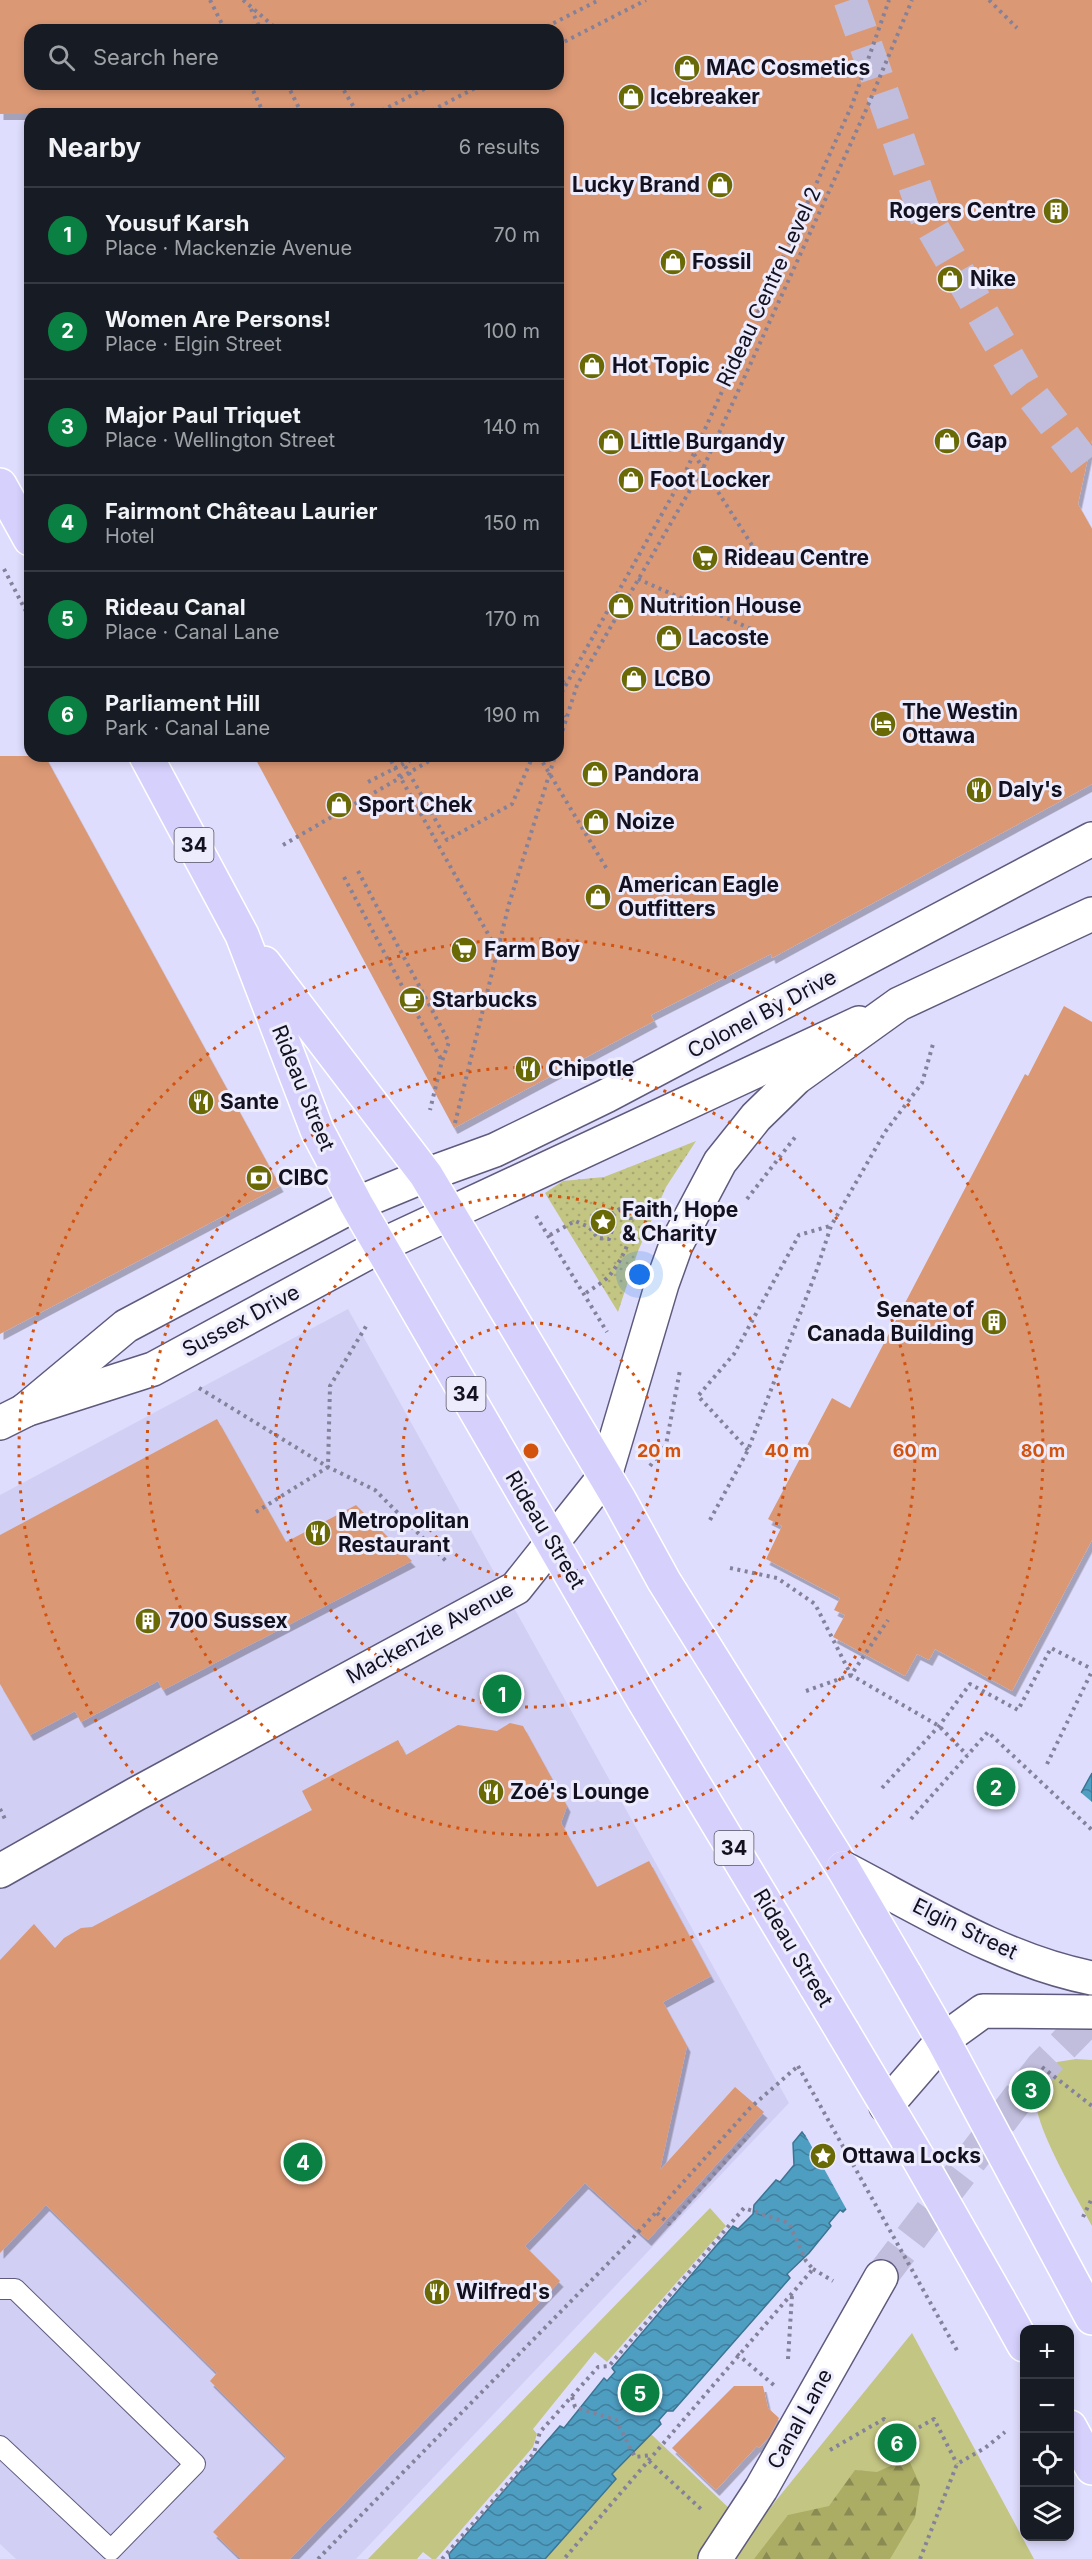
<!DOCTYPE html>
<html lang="en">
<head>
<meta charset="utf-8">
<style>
	body { margin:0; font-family:Inter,sans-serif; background:#20242c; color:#f1f3f6 }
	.controls { position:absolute; right:18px; bottom:18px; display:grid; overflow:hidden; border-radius:12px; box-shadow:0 3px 9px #0003 }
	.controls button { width:54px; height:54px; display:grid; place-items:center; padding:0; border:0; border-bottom:2px solid #363941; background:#171b24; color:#f1f3f6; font:30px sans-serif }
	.you { position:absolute; left:640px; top:1275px; width:21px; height:21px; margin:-15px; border:4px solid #fff; border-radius:50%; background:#1a73e8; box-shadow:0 0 0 9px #1a73e833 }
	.badge { display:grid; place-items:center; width:39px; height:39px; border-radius:50%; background:#0b8043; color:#fff; font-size:20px; font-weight:700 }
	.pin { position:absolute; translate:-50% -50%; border:3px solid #fff; box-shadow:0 2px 6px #0006 }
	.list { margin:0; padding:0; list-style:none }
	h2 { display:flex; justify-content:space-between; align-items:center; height:78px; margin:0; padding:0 24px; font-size:26px }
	h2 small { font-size:20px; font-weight:400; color:#9ea1a6 }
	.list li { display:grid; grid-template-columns:39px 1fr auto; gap:18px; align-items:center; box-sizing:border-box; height:96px; padding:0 24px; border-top:2px solid #363941 }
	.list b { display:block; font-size:22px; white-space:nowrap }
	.list p { margin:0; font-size:20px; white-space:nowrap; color:#9ea1a6 }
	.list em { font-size:20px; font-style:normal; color:#9ea1a6 }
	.icon { flex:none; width:33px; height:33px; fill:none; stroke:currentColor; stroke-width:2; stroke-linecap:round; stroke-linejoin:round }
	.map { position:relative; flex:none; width:1092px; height:2559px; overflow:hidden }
	.search { position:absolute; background:#171b24; box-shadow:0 3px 9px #0003; left:24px; top:24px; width:540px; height:66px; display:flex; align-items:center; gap:15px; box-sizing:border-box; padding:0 21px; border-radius:18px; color:#9ea1a6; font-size:22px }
	.panel { position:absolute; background:#171b24; box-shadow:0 3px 9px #0003; left:24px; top:108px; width:540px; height:654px; border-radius:18px }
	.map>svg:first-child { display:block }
</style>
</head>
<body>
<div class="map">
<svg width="1092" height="2559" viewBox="0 0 1092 2559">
	<defs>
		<pattern id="forest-firs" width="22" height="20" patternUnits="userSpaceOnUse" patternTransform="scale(1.5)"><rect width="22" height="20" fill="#abad65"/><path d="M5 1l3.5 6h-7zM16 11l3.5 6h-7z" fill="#8a8b53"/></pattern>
		<pattern id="garden-dots" width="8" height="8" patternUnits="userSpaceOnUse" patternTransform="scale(1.5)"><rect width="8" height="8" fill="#c3c583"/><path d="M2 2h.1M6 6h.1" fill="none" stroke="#a7a871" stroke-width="1.8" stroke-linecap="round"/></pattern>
		<pattern id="water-waves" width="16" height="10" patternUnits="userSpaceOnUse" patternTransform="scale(1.5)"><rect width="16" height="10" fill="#4e9ec2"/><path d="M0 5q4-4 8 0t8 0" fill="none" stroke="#407f9d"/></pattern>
		<filter id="shadow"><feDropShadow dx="3.5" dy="6" stdDeviation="0" flood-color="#0004"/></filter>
	</defs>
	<rect width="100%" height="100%" fill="#dfddfd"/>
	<path fill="#d2cff5" d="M 348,1309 L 789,2103 L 356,2559 L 16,2559 L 0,2544 L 0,1495 Z"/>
	<path fill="#c3c583" d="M 1076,2059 L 1092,2060 L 1092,2226 C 1077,2198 1038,2132 1036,2103 C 1035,2086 1048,2074 1057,2062 Z
		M 710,2208 L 726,2226 L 607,2362 L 595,2352 L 533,2429 L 537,2434 L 533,2447 L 436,2559 L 432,2559 L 423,2552 L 417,2559 L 368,2559 Z
		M 912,2333 L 1034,2559 L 545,2559 L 616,2479 L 612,2474 L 651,2434 L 752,2530 Z"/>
	<path fill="url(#forest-firs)" d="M 908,2458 L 920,2485 L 915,2517 L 890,2559 L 754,2559 L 788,2515 L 829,2506 L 855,2470 L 877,2472 Z"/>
	<path fill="url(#garden-dots)" d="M 696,1141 L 666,1187 L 638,1251 L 618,1312 L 545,1193 L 563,1181 L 604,1177 Z"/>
	<path fill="url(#water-waves)" stroke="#3c7491" stroke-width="1.5" d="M 1092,1773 L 1092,1937 L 846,2209 L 843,2212 L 840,2210 L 829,2223 L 831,2226 L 809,2253 L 787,2274 L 790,2278 L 673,2411 L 667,2411 L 659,2420 L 661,2424 L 612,2474 L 616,2479 L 545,2559 L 450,2559 L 449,2554 L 560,2426 L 564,2428 L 604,2378 L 607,2381 L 615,2372 L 612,2368 L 733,2226 L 738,2229 L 753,2214 L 754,2205 L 776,2180 L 780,2182 L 794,2165 L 793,2143 L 802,2132 L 805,2136 L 1081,1793 Z"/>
	<path fill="#dfddfd" d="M 1079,1791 L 1092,1802 L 1092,1942 L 848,2212 L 802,2129 L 805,2132 Z"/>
	<path fill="#db9874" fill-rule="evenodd" filter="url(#shadow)" d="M 0,0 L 1092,0 L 1092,439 L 1078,504 L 1092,529 L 1092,784 L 772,958 L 771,954 L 651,1015 L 654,1021 L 454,1128 L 254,756 L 558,756 L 558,114 L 0,114 ZM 30,30 L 558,30 L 558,84 L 30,84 Z
		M 0,756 L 45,756 L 280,1186 L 0,1334 Z
		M 1064,1006 L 1092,1022 L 1092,1540 L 1012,1691 L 935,1649 L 929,1660 L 917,1654 L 905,1676 L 833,1637 L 845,1615 L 834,1610 L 840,1598 L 766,1559 L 782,1526 L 768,1519 L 832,1398 L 850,1408 L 1025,1074 L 1028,1076 Z
		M 217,1419 L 286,1542 L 356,1505 L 412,1561 L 163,1690 L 158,1681 L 81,1722 L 75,1711 L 30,1735 L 0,1684 L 0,1535 Z
		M 510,1723 L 523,1726 L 567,1806 L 561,1823 L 597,1887 L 649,1861 L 711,1976 L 663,2002 L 687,2046 L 660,2170 L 735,2087 L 764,2112 L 648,2240 L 585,2183 L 525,2246 L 560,2281 L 290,2559 L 241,2559 L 213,2532 L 286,2457 L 210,2381 L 217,2373 L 46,2205 L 0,2253 L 0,1960 L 34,1924 L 55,1948 L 64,1938 L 81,1928 L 92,1927 L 312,1810 L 302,1791 L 398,1740 L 406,1755 L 458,1725 L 497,1731 Z
		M 734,2386 L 763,2386 L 768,2408 L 779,2418 L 769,2437 L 759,2448 L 757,2446 L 716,2490 L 672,2448 Z"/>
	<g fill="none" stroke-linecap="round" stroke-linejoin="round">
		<path stroke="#c0bedc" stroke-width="33" stroke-dasharray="33 16" stroke-linecap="butt" d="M 881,2277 L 1042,2067 L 1092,2016"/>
		<path stroke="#c0bedc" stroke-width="33" stroke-dasharray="33 16" stroke-linecap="butt" d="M 850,0 L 925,215 L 1024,385 L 1092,473"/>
		<defs>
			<path id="lane" d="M 0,2289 L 15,2289 L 195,2464 L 111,2550 L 0,2446"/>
			<path id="street" d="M 25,1410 L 153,1369 L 380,1246 L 859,1023
				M 715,2559 L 761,2489 L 881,2277"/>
			<path id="secondary" d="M 0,1423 L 24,1411 L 126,1326 L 356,1204 L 426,1175 L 495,1150 L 606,1096 L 1092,839
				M 0,1871 L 136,1794 L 516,1588 L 605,1476 L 662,1284 L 676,1245 L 720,1162 L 756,1117 L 796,1078 L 899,1004 L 1092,914
				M 886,2106 L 943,2040 L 983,2011 L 1092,2012"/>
			<path id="primary" d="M 0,485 L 30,539
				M 146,756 L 242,935 L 317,1130 L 356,1204 L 644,1701 L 816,1987
				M 264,963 L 426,1175 L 619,1499 L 664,1581 L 843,1868
				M 905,1974 L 943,2040
				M 843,2032 L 917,2156
				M 998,2143 L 1092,2318
				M 999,2300 L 1024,2345
				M 1070,2427 L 1092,2468"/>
		</defs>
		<use href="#lane" stroke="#5e5a7d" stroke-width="22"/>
		<use href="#street" stroke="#5e5a7d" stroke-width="36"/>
		<use href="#secondary" stroke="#5e5a7d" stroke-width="36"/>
		<use href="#primary" stroke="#fff" stroke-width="36"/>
		<path stroke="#84829a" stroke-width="4" stroke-dasharray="3 4.5" stroke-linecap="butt" d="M 210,0 L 225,30
			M 243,0 L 278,30
			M 989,0 L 1017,28
			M 251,9 L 261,30
			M 540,30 L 599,0
			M 558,45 L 646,0
			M 250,84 L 264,114
			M 287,84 L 302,114
			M 340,84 L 358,114
			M 375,114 L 434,84
			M 425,114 L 483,84
			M 694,454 L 755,550
			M 558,468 L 561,474 L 558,489
			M 4,569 L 30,619
			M 638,579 L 758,632
			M 558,686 L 565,681
			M 558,699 L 685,473 L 852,105 L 889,0
			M 558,702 L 565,717
			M 558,745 L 577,685 L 704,466 L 866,110 L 912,0
			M 392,756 L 389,757 L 497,950
			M 407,756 L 401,759 L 447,840 L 512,804 L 533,756
			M 539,756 L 608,871
			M 368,782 L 419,756
			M 283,845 L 438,756
			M 358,871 L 449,1042 L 442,1061 L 430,1110
			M 344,877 L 442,1061
			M 455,1123 L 509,904 L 555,756
			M 747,1199 L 796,1136
			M 536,1216 L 607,1332
			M 550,1235 L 575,1221 L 589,1227 L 598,1238 L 609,1239 L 615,1222 L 610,1215 L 626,1205 C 639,1228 625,1255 610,1275 C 603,1283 591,1289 583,1295
			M 199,1388 L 328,1467 L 375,1490 L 447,1562
			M 748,1450 L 698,1396 L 734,1354 L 799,1235 L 830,1226
			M 650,1466 L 666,1445 L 680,1370
			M 256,1512 L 328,1467 L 330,1386 L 368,1323
			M 710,1520 L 748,1450 L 816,1272 L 831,1226 L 885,1132 L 922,1083 L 933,1044
			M 730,1568 L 777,1578 L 815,1604 L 851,1675 L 939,1726 L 967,1755
			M 806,1691 L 851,1675 L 888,1620
			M 1047,1764 L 1092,1671
			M 882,1788 L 939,1726 L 970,1684 L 1018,1710 L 1051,1648 L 1092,1669
			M 0,1809 L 6,1821
			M 1042,2067 L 1092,2106
			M 657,2213 L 669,2224 L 749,2135
			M 1083,2217 L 1092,2198
			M 813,2269 L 833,2281
			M 737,2354 L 775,2386
			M 788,2359 L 792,2295
			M 572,2397 L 575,2407 L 616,2420 L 635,2457 L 652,2455
			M 830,2450 L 884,2419 L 896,2440 L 934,2419 L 957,2464
			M 649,2461 L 702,2510
			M 318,2559 L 632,2239 L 750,2108 L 798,2066
			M 442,2559 L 534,2453 L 540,2432 L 598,2367 L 609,2366 L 744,2208 L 789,2223 L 806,2261 L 813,2269 L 564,2559
			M 920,2559 L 957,2464 L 985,2448 L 1005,2432"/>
		<use href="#lane" stroke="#fff" stroke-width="20"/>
		<use href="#street" stroke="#fff" stroke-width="33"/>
		<use href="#secondary" stroke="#fff" stroke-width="33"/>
		<use href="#primary" stroke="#d6d0fd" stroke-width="33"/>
		<defs>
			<path id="secondary-bridge" d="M 843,1868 C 922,1909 1004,1961 1092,1978"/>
			<path id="primary-bridge" d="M 843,1868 L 905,1974
				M 816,1987 L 843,2032
				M 943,2040 L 998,2143
				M 917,2156 L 999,2300"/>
		</defs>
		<use href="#secondary-bridge" stroke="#5e5a7d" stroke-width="36" stroke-linecap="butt"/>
		<use href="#primary-bridge" stroke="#fff" stroke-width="36" stroke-linecap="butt"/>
		<path stroke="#84829a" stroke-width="4" stroke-dasharray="3 4.5" stroke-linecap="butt" d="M 911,1819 L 988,1732 L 1092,1830
			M 798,2066 L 959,2354"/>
		<use href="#secondary-bridge" stroke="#fff" stroke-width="33"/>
		<use href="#primary-bridge" stroke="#d6d0fd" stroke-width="33"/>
	</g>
	<g fill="none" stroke="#d3520e" stroke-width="3" stroke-dasharray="3 6">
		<circle cx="531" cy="1451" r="128"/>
		<circle cx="531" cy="1451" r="256"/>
		<circle cx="531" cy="1451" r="384"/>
		<circle cx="531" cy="1451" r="512"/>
	</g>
	<defs>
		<symbol id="shop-disc" viewBox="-11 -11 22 22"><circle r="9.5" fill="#696905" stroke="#edecfd"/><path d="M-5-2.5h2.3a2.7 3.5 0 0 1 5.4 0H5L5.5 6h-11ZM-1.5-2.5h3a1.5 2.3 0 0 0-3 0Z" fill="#fff"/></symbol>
		<symbol id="building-disc" viewBox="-11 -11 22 22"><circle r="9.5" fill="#696905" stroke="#edecfd"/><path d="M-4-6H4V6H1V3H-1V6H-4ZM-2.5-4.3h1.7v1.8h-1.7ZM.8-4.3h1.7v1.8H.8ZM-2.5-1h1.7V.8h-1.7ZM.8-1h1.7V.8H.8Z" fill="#fff"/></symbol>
		<symbol id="supermarket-disc" viewBox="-11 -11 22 22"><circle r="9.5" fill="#696905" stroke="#edecfd"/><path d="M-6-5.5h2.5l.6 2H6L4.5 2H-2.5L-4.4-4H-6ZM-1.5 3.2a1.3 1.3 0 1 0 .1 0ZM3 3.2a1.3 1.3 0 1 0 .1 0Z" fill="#fff"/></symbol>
		<symbol id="hotel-disc" viewBox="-11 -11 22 22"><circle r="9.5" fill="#696905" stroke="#edecfd"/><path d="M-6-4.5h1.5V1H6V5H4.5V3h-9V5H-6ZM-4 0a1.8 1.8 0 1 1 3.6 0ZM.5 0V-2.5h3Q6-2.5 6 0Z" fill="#fff"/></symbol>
		<symbol id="restaurant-disc" viewBox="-11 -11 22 22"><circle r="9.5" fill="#696905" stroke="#edecfd"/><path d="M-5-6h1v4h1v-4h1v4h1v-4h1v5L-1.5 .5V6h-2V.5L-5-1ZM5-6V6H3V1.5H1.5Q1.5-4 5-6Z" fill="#fff"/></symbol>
		<symbol id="cafe-disc" viewBox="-11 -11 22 22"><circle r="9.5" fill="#696905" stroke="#edecfd"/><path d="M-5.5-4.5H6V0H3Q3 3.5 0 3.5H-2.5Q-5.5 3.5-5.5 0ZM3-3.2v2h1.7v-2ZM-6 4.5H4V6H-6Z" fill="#fff"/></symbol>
		<symbol id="bank-disc" viewBox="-11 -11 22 22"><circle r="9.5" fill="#696905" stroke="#edecfd"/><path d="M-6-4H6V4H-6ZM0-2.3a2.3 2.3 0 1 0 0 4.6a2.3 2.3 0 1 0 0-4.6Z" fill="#fff"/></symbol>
		<symbol id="sight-disc" viewBox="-11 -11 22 22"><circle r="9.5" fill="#696905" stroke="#edecfd"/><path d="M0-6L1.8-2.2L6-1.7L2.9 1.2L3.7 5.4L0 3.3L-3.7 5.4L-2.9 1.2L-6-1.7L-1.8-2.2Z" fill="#fff"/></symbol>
	</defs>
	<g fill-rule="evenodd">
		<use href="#shop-disc" x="672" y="53" width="30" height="30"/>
		<use href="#shop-disc" x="616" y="82" width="30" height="30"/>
		<use href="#shop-disc" x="705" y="170" width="30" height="30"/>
		<use href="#building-disc" x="1041" y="196" width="30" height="30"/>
		<use href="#shop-disc" x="658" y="247" width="30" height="30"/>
		<use href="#shop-disc" x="935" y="264" width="30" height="30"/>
		<use href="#shop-disc" x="577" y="351" width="30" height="30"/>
		<use href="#shop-disc" x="932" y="426" width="30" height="30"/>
		<use href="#shop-disc" x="596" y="427" width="30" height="30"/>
		<use href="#shop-disc" x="616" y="465" width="30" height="30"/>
		<use href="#supermarket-disc" x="690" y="543" width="30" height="30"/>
		<use href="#shop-disc" x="606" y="591" width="30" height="30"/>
		<use href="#shop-disc" x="654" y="623" width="30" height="30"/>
		<use href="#shop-disc" x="619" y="664" width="30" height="30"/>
		<use href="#hotel-disc" x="868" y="709" width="30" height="30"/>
		<use href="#shop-disc" x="580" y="759" width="30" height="30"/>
		<use href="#restaurant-disc" x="964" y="775" width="30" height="30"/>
		<use href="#shop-disc" x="324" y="790" width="30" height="30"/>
		<use href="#shop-disc" x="581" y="807" width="30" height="30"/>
		<use href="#shop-disc" x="583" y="882" width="30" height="30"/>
		<use href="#supermarket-disc" x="449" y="935" width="30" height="30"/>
		<use href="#cafe-disc" x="397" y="985" width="30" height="30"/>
		<use href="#restaurant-disc" x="513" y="1054" width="30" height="30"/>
		<use href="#restaurant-disc" x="186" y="1087" width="30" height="30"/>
		<use href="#bank-disc" x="244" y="1163" width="30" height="30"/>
		<use href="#sight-disc" x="588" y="1207" width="30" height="30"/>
		<use href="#building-disc" x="979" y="1307" width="30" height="30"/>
		<use href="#restaurant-disc" x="303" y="1518" width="30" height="30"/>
		<use href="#building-disc" x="133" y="1606" width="30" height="30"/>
		<use href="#restaurant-disc" x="476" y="1777" width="30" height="30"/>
		<use href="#sight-disc" x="808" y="2141" width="30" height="30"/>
		<use href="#restaurant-disc" x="422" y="2277" width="30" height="30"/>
	</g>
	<g text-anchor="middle" stroke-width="6" stroke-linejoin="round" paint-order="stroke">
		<g fill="#edecfd" stroke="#545362" stroke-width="1.5">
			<rect x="174.5" y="828" width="39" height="34" rx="4.5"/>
			<rect x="446.5" y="1377" width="39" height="34" rx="4.5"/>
			<rect x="714.5" y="1831" width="39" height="34" rx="4.5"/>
		</g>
		<g font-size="20" font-weight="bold" fill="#13111f">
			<text x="194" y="852">34</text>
			<text x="466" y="1401">34</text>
			<text x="734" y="1855">34</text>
		</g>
		<g font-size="21" font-weight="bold" fill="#13111f" stroke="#edecfd" text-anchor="start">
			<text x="706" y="75">MAC Cosmetics</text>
			<text x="650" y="104">Icebreaker</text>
			<text x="700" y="192" text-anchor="end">Lucky Brand</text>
			<text x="1036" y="218" text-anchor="end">Rogers Centre</text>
			<text x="692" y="269">Fossil</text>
			<text x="970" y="286">Nike</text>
			<text x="612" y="373">Hot Topic</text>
			<text x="966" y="448">Gap</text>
			<text x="630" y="449">Little Burgandy</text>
			<text x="650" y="487">Foot Locker</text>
			<text x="724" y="565">Rideau Centre</text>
			<text x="640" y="613">Nutrition House</text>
			<text x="688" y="645">Lacoste</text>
			<text x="654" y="686">LCBO</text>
			<text x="902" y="719">The Westin<tspan x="902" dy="24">Ottawa</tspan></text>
			<text x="614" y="781">Pandora</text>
			<text x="998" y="797">Daly's</text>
			<text x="358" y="812">Sport Chek</text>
			<text x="616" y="829">Noize</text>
			<text x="618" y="892">American Eagle<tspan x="618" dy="24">Outfitters</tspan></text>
			<text x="484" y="957">Farm Boy</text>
			<text x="432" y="1007">Starbucks</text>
			<text x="548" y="1076">Chipotle</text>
			<text x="220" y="1109">Sante</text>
			<text x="278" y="1185">CIBC</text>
			<text x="622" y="1217">Faith, Hope<tspan x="622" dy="24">&amp; Charity</tspan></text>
			<text x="974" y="1317" text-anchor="end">Senate of<tspan x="974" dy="24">Canada Building</tspan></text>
			<text x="338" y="1528">Metropolitan<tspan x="338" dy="24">Restaurant</tspan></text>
			<text x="168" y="1628">700 Sussex</text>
			<text x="510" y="1799">Zoé's Lounge</text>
			<text x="842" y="2163">Ottawa Locks</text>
			<text x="456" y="2299">Wilfred's</text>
		</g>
		<g font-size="21" fill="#13111f" stroke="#edecfd">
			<text transform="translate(769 287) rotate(-65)" y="7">Rideau Centre Level 2</text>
			<text transform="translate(762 1014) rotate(-28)" y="7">Colonel By Drive</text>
			<text transform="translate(303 1088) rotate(68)" y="7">Rideau Street</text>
			<text transform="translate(241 1321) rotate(-28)" y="7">Sussex Drive</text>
			<text transform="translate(545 1530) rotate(59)" y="7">Rideau Street</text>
			<text transform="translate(430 1633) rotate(-29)" y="7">Mackenzie Avenue</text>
			<text transform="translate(965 1929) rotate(26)" y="7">Elgin Street</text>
			<text transform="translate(793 1948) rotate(59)" y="7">Rideau Street</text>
			<text transform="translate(800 2419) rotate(-61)" y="7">Canal Lane</text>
		</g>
	</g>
	<circle cx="531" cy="1451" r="9" fill="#d3520e" stroke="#edecfd" stroke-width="3"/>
	<g font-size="18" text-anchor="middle" font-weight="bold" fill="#d3520e" stroke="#edecfd" stroke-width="6" stroke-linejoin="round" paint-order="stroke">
		<text x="659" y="1457">20 m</text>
		<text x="787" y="1457">40 m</text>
		<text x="915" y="1457">60 m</text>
		<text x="1043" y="1457">80 m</text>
	</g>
</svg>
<div class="controls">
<button>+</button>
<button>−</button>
<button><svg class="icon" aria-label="locate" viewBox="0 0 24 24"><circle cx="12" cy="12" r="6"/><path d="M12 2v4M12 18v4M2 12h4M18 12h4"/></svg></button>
<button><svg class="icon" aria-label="layers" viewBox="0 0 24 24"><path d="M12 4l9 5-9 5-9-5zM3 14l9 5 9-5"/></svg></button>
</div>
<div class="you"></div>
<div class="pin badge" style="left:502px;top:1694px">1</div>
<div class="pin badge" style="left:996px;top:1787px">2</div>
<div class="pin badge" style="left:1031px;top:2090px">3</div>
<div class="pin badge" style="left:303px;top:2162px">4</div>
<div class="pin badge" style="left:640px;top:2393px">5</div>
<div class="pin badge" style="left:897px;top:2443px">6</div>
<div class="search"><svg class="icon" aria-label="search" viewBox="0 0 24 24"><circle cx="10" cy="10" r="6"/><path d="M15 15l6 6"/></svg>Search here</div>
<section class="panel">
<h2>Nearby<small>6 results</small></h2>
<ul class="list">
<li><span class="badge">1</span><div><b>Yousuf Karsh</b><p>Place · Mackenzie Avenue</p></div><em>70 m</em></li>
<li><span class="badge">2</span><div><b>Women Are Persons!</b><p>Place · Elgin Street</p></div><em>100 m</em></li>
<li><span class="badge">3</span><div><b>Major Paul Triquet</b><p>Place · Wellington Street</p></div><em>140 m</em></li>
<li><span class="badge">4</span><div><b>Fairmont Château Laurier</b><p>Hotel</p></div><em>150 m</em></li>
<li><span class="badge">5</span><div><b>Rideau Canal</b><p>Place · Canal Lane</p></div><em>170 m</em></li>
<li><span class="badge">6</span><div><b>Parliament Hill</b><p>Park · Canal Lane</p></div><em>190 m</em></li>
</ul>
</section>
</div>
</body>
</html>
